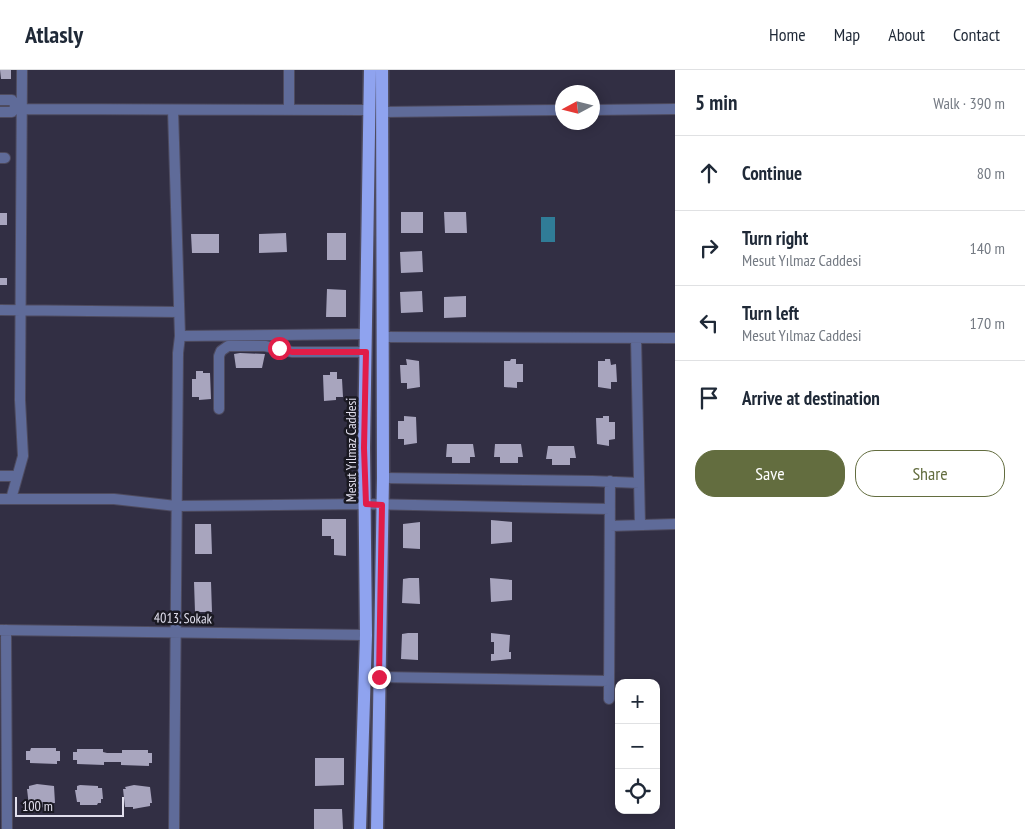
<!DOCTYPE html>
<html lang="en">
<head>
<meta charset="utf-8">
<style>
	body { margin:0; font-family:"PT Sans Narrow",sans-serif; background:#f2f2f3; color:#1f2937 }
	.controls { position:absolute; right:15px; bottom:15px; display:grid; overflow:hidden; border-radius:10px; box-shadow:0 2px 12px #0003 }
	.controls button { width:45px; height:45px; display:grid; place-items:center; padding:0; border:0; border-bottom:1px solid #e0e1e3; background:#fff; color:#1f2937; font:25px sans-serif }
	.compass { position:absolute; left:555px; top:15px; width:45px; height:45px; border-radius:50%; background:#fff; box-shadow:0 2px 12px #0003; rotate:263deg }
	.scale { position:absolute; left:15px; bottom:12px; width:109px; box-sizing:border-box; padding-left:5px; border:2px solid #e1dfed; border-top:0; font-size:14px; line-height:18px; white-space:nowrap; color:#e1dfed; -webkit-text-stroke:4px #1a1922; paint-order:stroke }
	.stop { position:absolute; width:15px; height:15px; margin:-11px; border:4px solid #e11d48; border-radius:50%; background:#fff }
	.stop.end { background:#e11d48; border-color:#fff; box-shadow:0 1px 5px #0008 }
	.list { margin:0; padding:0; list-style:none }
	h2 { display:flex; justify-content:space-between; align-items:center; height:65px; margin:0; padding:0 20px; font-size:21px }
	h2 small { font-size:16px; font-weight:400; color:#747a83 }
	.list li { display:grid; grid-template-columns:32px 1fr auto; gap:15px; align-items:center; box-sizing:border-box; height:75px; padding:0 20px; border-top:1px solid #e0e1e3 }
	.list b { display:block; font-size:19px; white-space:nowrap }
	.list p { margin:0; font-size:16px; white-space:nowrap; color:#747a83 }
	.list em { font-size:16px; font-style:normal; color:#747a83 }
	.actions { display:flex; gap:10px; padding:15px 20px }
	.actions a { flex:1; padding:11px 0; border:1px solid #636d3f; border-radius:20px; text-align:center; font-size:18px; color:#636d3f }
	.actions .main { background:#636d3f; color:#fff }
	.icon { flex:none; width:28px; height:28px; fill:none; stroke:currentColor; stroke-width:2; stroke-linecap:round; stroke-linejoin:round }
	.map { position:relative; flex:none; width:675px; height:759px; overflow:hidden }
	header { display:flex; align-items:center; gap:30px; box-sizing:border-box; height:70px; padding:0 25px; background:#fff; border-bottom:1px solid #e0e1e3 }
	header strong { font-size:24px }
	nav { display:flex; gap:28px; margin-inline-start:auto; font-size:18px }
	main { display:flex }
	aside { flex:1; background:#fff }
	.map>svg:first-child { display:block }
</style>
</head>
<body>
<header>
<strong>Atlasly</strong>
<nav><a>Home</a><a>Map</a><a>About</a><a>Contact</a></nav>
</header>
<main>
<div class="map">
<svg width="675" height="759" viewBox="0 0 675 759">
	<rect width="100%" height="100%" fill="#322f44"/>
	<path fill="#307c97" d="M 541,147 L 555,147 L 555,172 L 541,172 Z"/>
	<path fill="#a8a5be" d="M 0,0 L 11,0 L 11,9 L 1,9 Z
		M 401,142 L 423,142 L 423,163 L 401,163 Z
		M 444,142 L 466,142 L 467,163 L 445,163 Z
		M 0,143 L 7,143 L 7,155 L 0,155 Z
		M 286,163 L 287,182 L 259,183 L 259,164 Z
		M 327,163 L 346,163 L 346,190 L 327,190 Z
		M 191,164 L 219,164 L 219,183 L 192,183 Z
		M 422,181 L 423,202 L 401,203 L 400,182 Z
		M 0,208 L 7,208 L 7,215 L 0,215 Z
		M 327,219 L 346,220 L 346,247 L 326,247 Z
		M 422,221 L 423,242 L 401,243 L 400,222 Z
		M 466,226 L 466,247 L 444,248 L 444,227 Z
		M 240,283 L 265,284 L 262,298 L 236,298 L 234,284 Z
		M 406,289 L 419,291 L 420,317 L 407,319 L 407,313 L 401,313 L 400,295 L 407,295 Z
		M 511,289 L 516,289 L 516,294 L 523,294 L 523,312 L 517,312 L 517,318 L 504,317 L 504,291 L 510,291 Z
		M 605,289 L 610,289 L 611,295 L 616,294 L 617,312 L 611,312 L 611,319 L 598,317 L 598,291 L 605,291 Z
		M 196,301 L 203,301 L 203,303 L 210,303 L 211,329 L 199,330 L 199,327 L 192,327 L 192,309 L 196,309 Z
		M 330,302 L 337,302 L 337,309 L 342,309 L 343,327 L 336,327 L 336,330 L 324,331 L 323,305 L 330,305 Z
		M 404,346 L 416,347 L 417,373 L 404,375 L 404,369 L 398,369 L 398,351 L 404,351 Z
		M 603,346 L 609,346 L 609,352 L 615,352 L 615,369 L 609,370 L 609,376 L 597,374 L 596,348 L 603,348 Z
		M 447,374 L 473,374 L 475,387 L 470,387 L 470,393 L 452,393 L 452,387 L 446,387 Z
		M 495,374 L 521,374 L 523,387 L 518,387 L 518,393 L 500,393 L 500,387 L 494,387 Z
		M 548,376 L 574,376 L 576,388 L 570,388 L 570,395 L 552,395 L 552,389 L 546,389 Z
		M 322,449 L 346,449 L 346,486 L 334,485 L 334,469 L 331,469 L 331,466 L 322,466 Z
		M 491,450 L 512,452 L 512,472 L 491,474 Z
		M 420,452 L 420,479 L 403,478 L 403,454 Z
		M 195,454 L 211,454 L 212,484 L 195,484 Z
		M 409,508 L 419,508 L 420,534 L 402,533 L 403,509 Z
		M 490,508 L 512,510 L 512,530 L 491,532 Z
		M 194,512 L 211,512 L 212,542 L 195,542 Z
		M 408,563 L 418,563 L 418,590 L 401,589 L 402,564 Z
		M 491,563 L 510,565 L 509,582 L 511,582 L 511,589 L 491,591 L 491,584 L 494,584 L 494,572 L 491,572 Z
		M 31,678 L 56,678 L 56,681 L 60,681 L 60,691 L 57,691 L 57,694 L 30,693 L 30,690 L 26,690 L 26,681 L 30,681 Z
		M 77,679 L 103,679 L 103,682 L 107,683 L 122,683 L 122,680 L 148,680 L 148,683 L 152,683 L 152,693 L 149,693 L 149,696 L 121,695 L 121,692 L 104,692 L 104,695 L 77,694 L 77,690 L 73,690 L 73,682 L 77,682 Z
		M 315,688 L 344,688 L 344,715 L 315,716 Z
		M 37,714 L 54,716 L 55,733 L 53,733 L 53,736 L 37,738 L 37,737 L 29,736 L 27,719 L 29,719 L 29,716 Z
		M 80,715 L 98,716 L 98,718 L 102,718 L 103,729 L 101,729 L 101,733 L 98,733 L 97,735 L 80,735 L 80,732 L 77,732 L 75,720 L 77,720 L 77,716 Z
		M 134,715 L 150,717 L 152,733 L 150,733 L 150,736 L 133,739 L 133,737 L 125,737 L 123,719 L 126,719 L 125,717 Z
		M 314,739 L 342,739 L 343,759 L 314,759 Z"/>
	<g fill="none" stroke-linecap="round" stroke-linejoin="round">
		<defs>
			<path id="minor" d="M 0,30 L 12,30 L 16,36 L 12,42 L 0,42
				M 22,39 L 369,40
				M 173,40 L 180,266 L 178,283 L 174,759
				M 289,40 L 289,0
				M 592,40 L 675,39
				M 382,42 L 562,40
				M 0,88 L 5,88
				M 0,240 L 179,242
				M 180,266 L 366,264
				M 383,267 L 675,268
				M 636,268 L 640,455
				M 219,339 L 219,286 L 221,281 L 228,276 L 265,276 L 292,282 L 366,282
				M 0,406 L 17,406
				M 383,408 L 592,411 L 639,413
				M 0,429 L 114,429 L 176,436 L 366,434 L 610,439
				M 11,429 L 23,386 L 20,330 L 22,0
				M 610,456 L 675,454
				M 0,560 L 366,565
				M 6,560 L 7,759
				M 379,607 L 609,611
				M 609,629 L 610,411"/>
			<path id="major" d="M 360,759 L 366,565 L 364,378 L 370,0
				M 377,759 L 383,408 L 382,0"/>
		</defs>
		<use href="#minor" stroke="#4e4b5f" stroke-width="12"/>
		<use href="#major" stroke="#4e4b5f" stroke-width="15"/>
		<use href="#minor" stroke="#5f6b99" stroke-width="10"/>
		<use href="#major" stroke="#8fa3ef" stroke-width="12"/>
	</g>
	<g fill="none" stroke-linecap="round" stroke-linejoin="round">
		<path stroke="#e11d48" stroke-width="6" d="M 279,278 L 292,282 L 366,282 L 364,378 L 366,434 L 382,435 L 379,607"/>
	</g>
	<g text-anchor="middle" stroke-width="5" stroke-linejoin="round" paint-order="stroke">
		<g font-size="14" fill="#e1dfed" stroke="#1a1922">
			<text transform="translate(351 380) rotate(-90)" y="5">Mesut Yılmaz Caddesi</text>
			<text transform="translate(183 548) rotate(1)" y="5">4013. Sokak</text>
		</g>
	</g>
</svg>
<div class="controls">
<button>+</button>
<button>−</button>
<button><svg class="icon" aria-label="locate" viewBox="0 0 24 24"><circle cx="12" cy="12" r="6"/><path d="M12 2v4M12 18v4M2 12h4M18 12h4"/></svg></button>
</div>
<svg class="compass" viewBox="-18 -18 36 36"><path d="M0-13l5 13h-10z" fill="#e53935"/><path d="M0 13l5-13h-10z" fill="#747a83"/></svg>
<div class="scale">100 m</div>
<div class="stop" style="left:279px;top:278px"></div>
<div class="stop end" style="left:379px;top:607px"></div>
</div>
<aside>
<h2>5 min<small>Walk · 390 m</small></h2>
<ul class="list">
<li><svg class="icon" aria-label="ahead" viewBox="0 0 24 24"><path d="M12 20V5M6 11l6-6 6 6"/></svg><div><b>Continue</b></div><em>80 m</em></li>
<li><svg class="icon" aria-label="right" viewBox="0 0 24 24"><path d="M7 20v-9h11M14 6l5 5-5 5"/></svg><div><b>Turn right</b><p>Mesut Yılmaz Caddesi</p></div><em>140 m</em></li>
<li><svg class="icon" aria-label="left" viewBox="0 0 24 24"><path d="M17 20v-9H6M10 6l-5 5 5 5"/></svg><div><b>Turn left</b><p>Mesut Yılmaz Caddesi</p></div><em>170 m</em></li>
<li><svg class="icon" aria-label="arrive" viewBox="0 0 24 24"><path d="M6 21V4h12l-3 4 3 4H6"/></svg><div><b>Arrive at destination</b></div></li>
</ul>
<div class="actions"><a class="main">Save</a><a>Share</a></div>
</aside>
</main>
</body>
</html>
